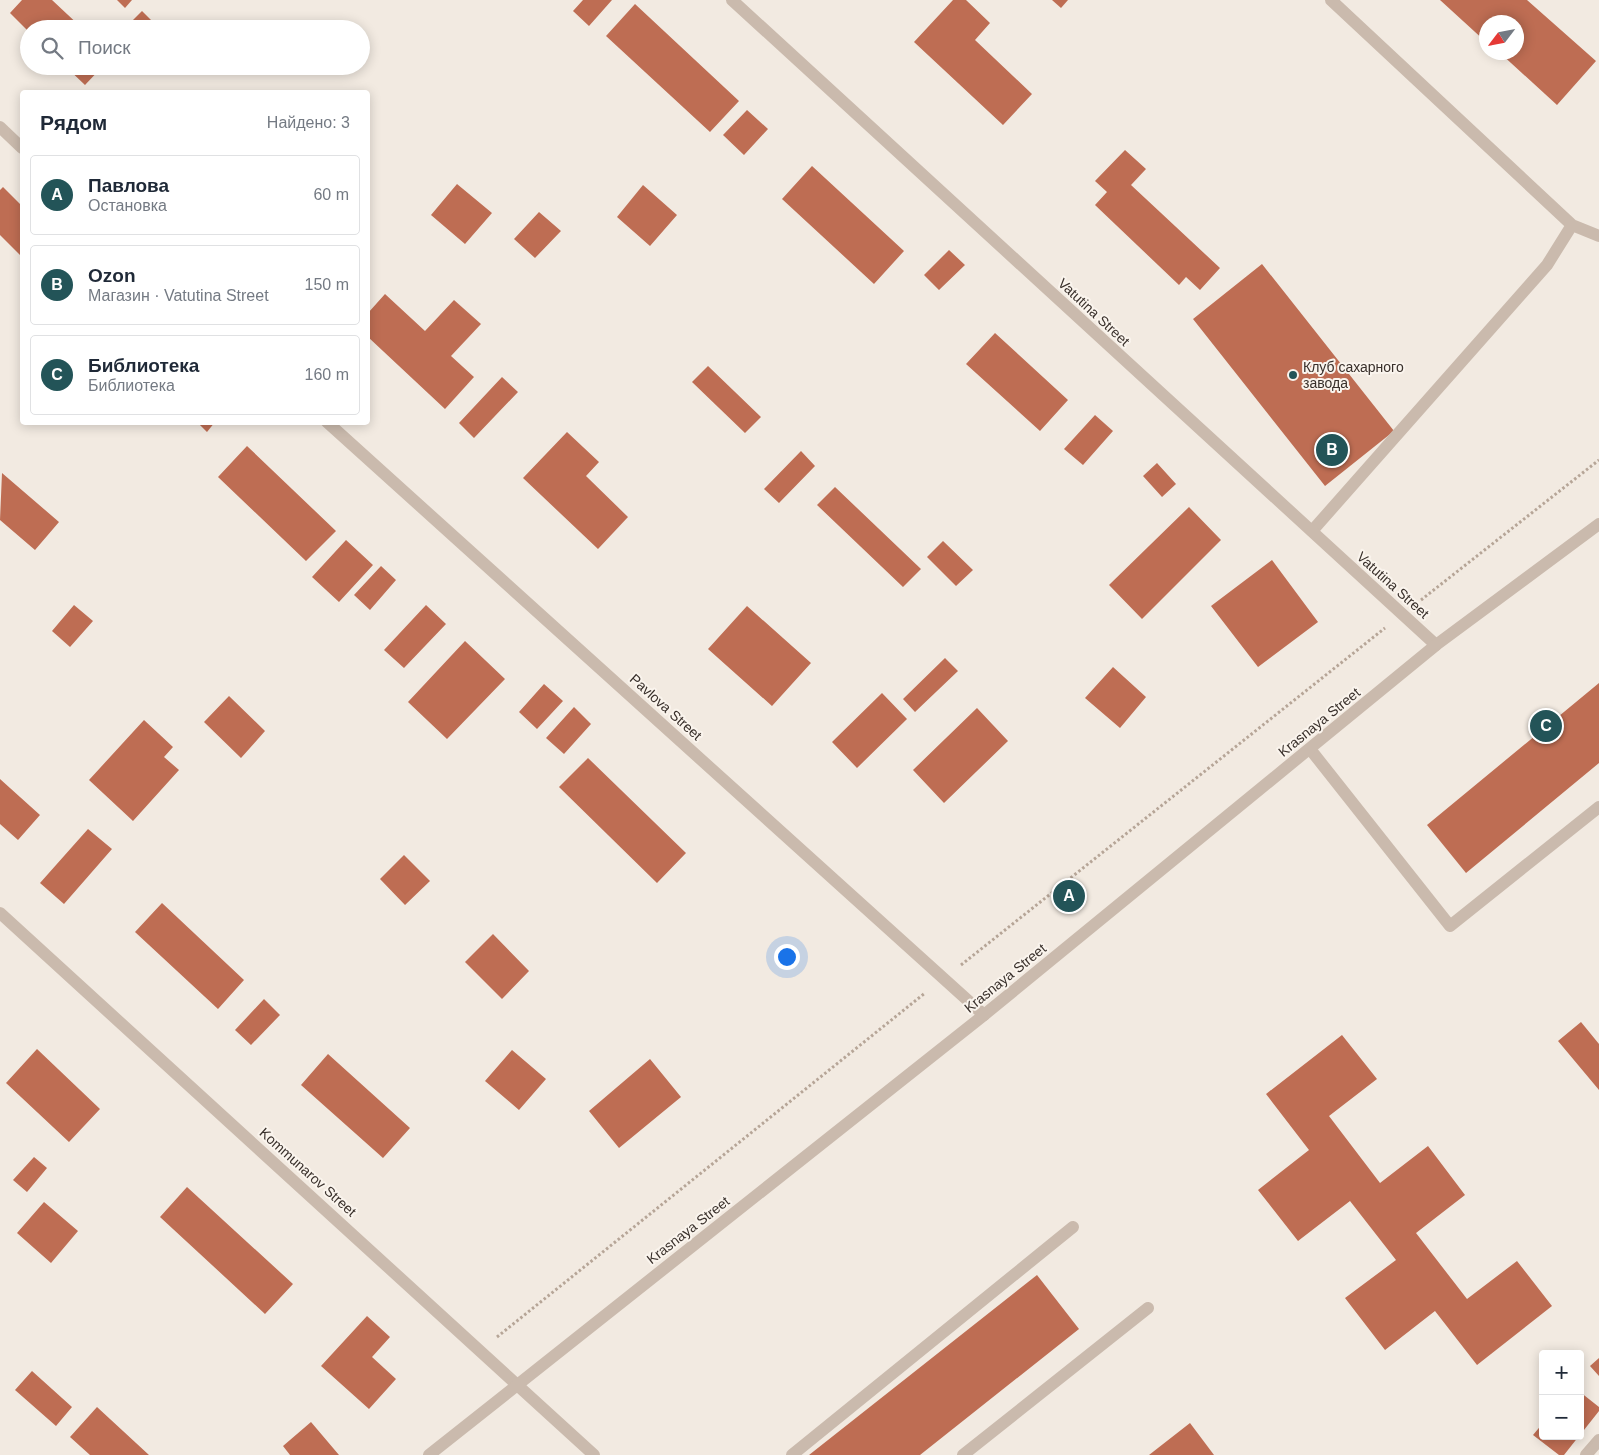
<!DOCTYPE html>
<html lang="ru">
<head>
<meta charset="utf-8">
<style>
	body { margin:0; font-family:Helvetica,sans-serif; background:#f6f6f7; color:#1f2937 }
	.controls { position:absolute; right:15px; bottom:15px; display:grid; overflow:hidden; border-radius:5px; box-shadow:0 2px 12px #0003 }
	.controls button { width:45px; height:45px; display:grid; place-items:center; padding:0; border:0; border-bottom:1px solid #e0e1e3; background:#fff; color:#1f2937; font:25px sans-serif }
	.compass { position:absolute; left:1479px; top:15px; width:45px; height:45px; border-radius:50%; background:#fff; box-shadow:0 2px 12px #0003; rotate:238deg }
	.you { position:absolute; left:786px; top:956px; width:18px; height:18px; margin:-12px; border:4px solid #fff; border-radius:50%; background:#1a73e8; box-shadow:0 0 0 8px #1a73e833 }
	.badge { display:grid; place-items:center; width:32px; height:32px; border-radius:50%; background:#235458; color:#fff; font-size:16px; font-weight:700 }
	.pin { position:absolute; translate:-50% -50%; border:2px solid #fff; box-shadow:0 1px 5px #0006 }
	.list { margin:0; padding:0; list-style:none }
	h2 { display:flex; justify-content:space-between; align-items:center; height:65px; margin:0; padding:0 20px; font-size:21px }
	h2 small { font-size:16px; font-weight:400; color:#747a83 }
	.list li { display:grid; grid-template-columns:32px 1fr auto; gap:15px; align-items:center; box-sizing:border-box; height:80px; margin:0 10px 10px; padding:0 10px; border:1px solid #e0e1e3; border-radius:5px }
	.list b { display:block; font-size:19px; white-space:nowrap }
	.list p { margin:0; font-size:16px; white-space:nowrap; color:#747a83 }
	.list em { font-size:16px; font-style:normal; color:#747a83 }
	.icon { flex:none; width:28px; height:28px; fill:none; stroke:currentColor; stroke-width:2; stroke-linecap:round; stroke-linejoin:round }
	.map { position:relative; flex:none; width:1599px; height:1455px; overflow:hidden }
	.search { position:absolute; background:#fff; box-shadow:0 2px 12px #0003; left:20px; top:20px; width:350px; height:55px; display:flex; align-items:center; gap:12px; box-sizing:border-box; padding:0 18px; border-radius:28px; color:#747a83; font-size:19px }
	.panel { position:absolute; background:#fff; box-shadow:0 2px 12px #0003; left:20px; top:90px; width:350px; height:335px; border-radius:5px }
	.map>svg:first-child { display:block }
</style>
</head>
<body>
<div class="map">
<svg width="1599" height="1455" viewBox="0 0 1599 1455">
	<rect width="100%" height="100%" fill="#f2eae1"/>
	<path fill="#be6d53" d="M 22,0 L 52,0 L 83,29 L 29,29 L 29,32 L 10,13 Z
		M 117,0 L 132,0 L 125,8 Z
		M 583,0 L 612,0 L 589,26 L 573,11 Z
		M 953,0 L 966,0 L 990,23 L 975,40 L 1032,94 L 1003,125 L 914,42 Z
		M 1052,0 L 1068,0 L 1061,8 Z
		M 1440,0 L 1527,0 L 1596,61 L 1557,105 L 1499,52 L 1516,52 L 1516,22 L 1486,22 L 1486,42 Z
		M 635,4 L 739,101 L 710,132 L 606,36 Z
		M 142,11 L 158,27 L 124,29 Z
		M 65,66 L 103,66 L 85,85 Z
		M 747,110 L 768,129 L 744,155 L 723,135 Z
		M 1125,150 L 1146,169 L 1131,185 L 1220,268 L 1200,290 L 1186,277 L 1179,285 L 1095,205 L 1107,192 L 1095,181 Z
		M 812,166 L 904,251 L 874,284 L 782,199 Z
		M 457,184 L 492,213 L 465,244 L 431,215 Z
		M 643,185 L 677,215 L 650,246 L 617,217 Z
		M 3,187 L 22,206 L 22,257 L 0,235 L 0,190 Z
		M 539,212 L 561,231 L 535,258 L 514,239 Z
		M 949,250 L 965,265 L 939,290 L 924,275 Z
		M 1262,264 L 1394,431 L 1325,486 L 1193,319 Z
		M 385,294 L 425,331 L 454,300 L 481,324 L 451,356 L 474,377 L 445,409 L 368,337 L 368,313 Z
		M 995,333 L 1068,400 L 1040,431 L 966,364 Z
		M 708,366 L 761,417 L 745,433 L 692,382 Z
		M 502,377 L 518,392 L 474,438 L 459,423 Z
		M 1095,415 L 1113,431 L 1083,465 L 1064,449 Z
		M 197,422 L 215,422 L 207,432 Z
		M 567,432 L 599,462 L 586,476 L 628,517 L 598,549 L 523,478 Z
		M 247,446 L 336,531 L 306,561 L 218,477 Z
		M 801,451 L 815,466 L 779,503 L 764,489 Z
		M 1157,463 L 1176,484 L 1162,497 L 1143,476 Z
		M 2,473 L 59,522 L 35,550 L 0,520 Z
		M 835,487 L 921,569 L 903,587 L 817,505 Z
		M 1189,507 L 1221,540 L 1142,619 L 1109,585 Z
		M 346,540 L 373,565 L 339,602 L 312,577 Z
		M 943,541 L 973,570 L 956,586 L 927,557 Z
		M 1272,560 L 1318,622 L 1258,667 L 1211,606 Z
		M 381,566 L 396,580 L 370,610 L 354,595 Z
		M 74,605 L 93,621 L 70,647 L 52,631 Z
		M 426,605 L 446,624 L 404,668 L 384,650 Z
		M 747,606 L 811,663 L 772,706 L 708,649 Z
		M 465,641 L 505,679 L 447,739 L 408,702 Z
		M 945,658 L 958,671 L 915,712 L 903,699 Z
		M 1113,667 L 1146,697 L 1120,728 L 1085,698 Z
		M 1599,683 L 1599,763 L 1466,873 L 1427,825 Z
		M 544,684 L 563,701 L 537,729 L 519,712 Z
		M 882,693 L 907,719 L 857,768 L 832,742 Z
		M 229,696 L 265,731 L 241,758 L 204,722 Z
		M 574,707 L 591,724 L 564,754 L 546,738 Z
		M 977,708 L 1008,741 L 944,803 L 913,770 Z
		M 144,720 L 173,747 L 164,757 L 179,770 L 133,821 L 89,780 Z
		M 588,758 L 686,853 L 657,883 L 559,787 Z
		M 0,779 L 40,815 L 18,840 L 0,824 Z
		M 88,829 L 112,849 L 64,904 L 40,883 Z
		M 404,855 L 430,881 L 405,905 L 380,879 Z
		M 162,903 L 244,980 L 218,1009 L 135,932 Z
		M 493,934 L 529,971 L 502,999 L 465,962 Z
		M 264,999 L 280,1015 L 251,1045 L 235,1030 Z
		M 1581,1022 L 1599,1044 L 1599,1090 L 1558,1041 Z
		M 1342,1035 L 1377,1079 L 1329,1116 L 1380,1183 L 1428,1146 L 1465,1195 L 1416,1233 L 1467,1299 L 1517,1261 L 1552,1306 L 1477,1365 L 1435,1311 L 1385,1350 L 1345,1298 L 1396,1260 L 1350,1201 L 1298,1241 L 1258,1190 L 1309,1150 L 1266,1094 Z
		M 37,1049 L 100,1109 L 69,1142 L 6,1083 Z
		M 512,1050 L 546,1079 L 519,1110 L 485,1081 Z
		M 328,1054 L 410,1128 L 383,1158 L 301,1085 Z
		M 650,1059 L 681,1097 L 619,1148 L 589,1111 Z
		M 34,1157 L 47,1168 L 27,1192 L 13,1180 Z
		M 187,1187 L 293,1284 L 265,1314 L 160,1217 Z
		M 44,1202 L 78,1231 L 51,1263 L 17,1233 Z
		M 1037,1275 L 1079,1329 L 920,1455 L 809,1455 Z
		M 367,1316 L 390,1337 L 372,1357 L 396,1379 L 369,1409 L 321,1366 Z
		M 1599,1358 L 1599,1376 L 1590,1366 Z
		M 32,1371 L 72,1407 L 56,1426 L 15,1390 Z
		M 1580,1392 L 1599,1407 L 1599,1411 L 1580,1435 Z
		M 97,1407 L 149,1455 L 90,1455 L 70,1437 Z
		M 311,1422 L 339,1455 L 290,1455 L 283,1446 Z
		M 1190,1423 L 1214,1455 L 1149,1455 Z
		M 1543,1423 L 1543,1436 L 1579,1436 L 1564,1455 L 1559,1455 L 1533,1435 Z"/>
	<g fill="none" stroke-linecap="round" stroke-linejoin="round">
		<path stroke="#b6a597" stroke-width="3" stroke-dasharray="2.5 2.5" stroke-linecap="butt" d="M 1421,600 L 1599,460
			M 961,965 L 1385,628
			M 497,1337 L 925,993"/>
		<path stroke="#cabaad" stroke-width="12" d="M 1331,0 L 1572,225 L 1599,236
			M 1312,531 L 1547,265 L 1572,225
			M 1310,749 L 1450,926 L 1599,807
			M 792,1455 L 1073,1227
			M 963,1455 L 1148,1308
			M 1586,1455 L 1599,1440"/>
		<path stroke="#cabaad" stroke-width="12" d="M 732,0 L 1436,645
			M 0,127 L 22,148
			M 327,422 L 984,1015
			M 0,913 L 594,1455"/>
		<path stroke="#cabaad" stroke-width="12" d="M 429,1455 L 984,1015 L 1436,645 L 1599,524"/>
	</g>
	<circle fill="#235458" stroke="#faf4ed" stroke-width="2" cx="1293" cy="375" r="5"/>
	<g text-anchor="middle" stroke-width="4" stroke-linejoin="round" paint-order="stroke">
		<g font-size="14" fill="#39302b" stroke="#faf4ed">
			<text transform="translate(1094 312) rotate(43)" y="5">Vatutina Street</text>
			<text transform="translate(1393 585) rotate(42)" y="5">Vatutina Street</text>
			<text transform="translate(666 707) rotate(42)" y="5">Pavlova Street</text>
			<text transform="translate(1319 722) rotate(-39)" y="5">Krasnaya Street</text>
			<text transform="translate(1005 978) rotate(-39)" y="5">Krasnaya Street</text>
			<text transform="translate(308 1172) rotate(42)" y="5">Kommunarov Street</text>
			<text transform="translate(688 1230) rotate(-38)" y="5">Krasnaya Street</text>
		</g>
		<g font-size="14" fill="#39302b" stroke="#faf4ed" text-anchor="start">
			<text x="1303" y="372">Клуб сахарного<tspan x="1303" dy="16">завода</tspan></text>
		</g>
	</g>
</svg>
<div class="controls">
<button>+</button>
<button>−</button>
</div>
<svg class="compass" viewBox="-18 -18 36 36"><path d="M0-13l5 13h-10z" fill="#e53935"/><path d="M0 13l5-13h-10z" fill="#747a83"/></svg>
<div class="you"></div>
<div class="pin badge" style="left:1069px;top:896px">A</div>
<div class="pin badge" style="left:1332px;top:450px">B</div>
<div class="pin badge" style="left:1546px;top:726px">C</div>
<div class="search"><svg class="icon" aria-label="search" viewBox="0 0 24 24"><circle cx="10" cy="10" r="6"/><path d="M15 15l6 6"/></svg>Поиск</div>
<section class="panel">
<h2>Рядом<small>Найдено: 3</small></h2>
<ul class="list">
<li><span class="badge">A</span><div><b>Павлова</b><p>Остановка</p></div><em>60 m</em></li>
<li><span class="badge">B</span><div><b>Ozon</b><p>Магазин · Vatutina Street</p></div><em>150 m</em></li>
<li><span class="badge">C</span><div><b>Библиотека</b><p>Библиотека</p></div><em>160 m</em></li>
</ul>
</section>
</div>
</body>
</html>
